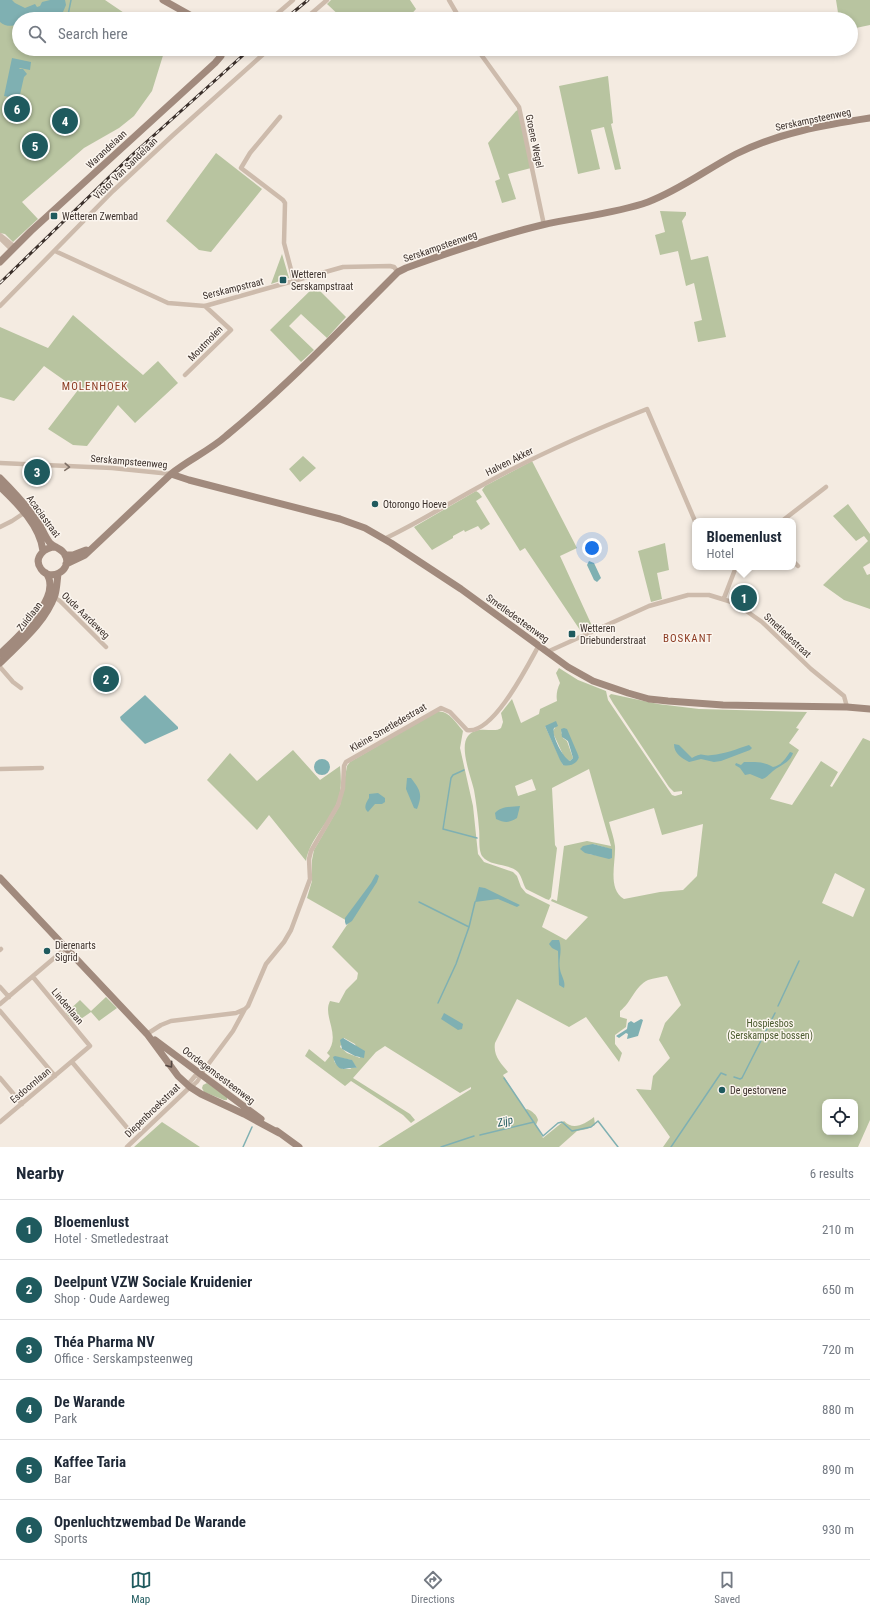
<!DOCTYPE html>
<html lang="en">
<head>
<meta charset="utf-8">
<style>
	body { margin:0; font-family:"Roboto Condensed",sans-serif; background:#f6f6f7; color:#1f2937 }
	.controls { position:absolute; right:12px; bottom:12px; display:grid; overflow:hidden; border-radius:8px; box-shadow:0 2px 6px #0003 }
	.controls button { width:36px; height:36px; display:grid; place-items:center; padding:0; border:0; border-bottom:1px solid #e0e1e3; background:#fff; color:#1f2937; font:20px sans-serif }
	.you { position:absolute; left:592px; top:548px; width:14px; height:14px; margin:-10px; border:3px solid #fff; border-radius:50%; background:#1a73e8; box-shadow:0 0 0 6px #1a73e833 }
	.badge { display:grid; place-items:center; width:26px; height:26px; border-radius:50%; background:#1f5a5e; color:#fff; font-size:13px; font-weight:700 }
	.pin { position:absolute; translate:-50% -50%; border:2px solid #fff; box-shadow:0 1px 4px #0006 }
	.popup { position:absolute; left:692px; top:518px; width:104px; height:52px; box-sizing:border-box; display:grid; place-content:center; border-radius:8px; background:#fff; filter:drop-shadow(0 1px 3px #0005); font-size:13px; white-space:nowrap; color:#747a83 }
	.popup b { font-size:15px; color:#1f2937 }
	.popup::after { content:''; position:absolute; left:50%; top:100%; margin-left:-8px; border:8px solid transparent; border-top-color:#fff }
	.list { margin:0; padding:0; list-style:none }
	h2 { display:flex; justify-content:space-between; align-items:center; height:52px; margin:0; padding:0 16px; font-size:17px }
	h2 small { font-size:13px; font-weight:400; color:#747a83 }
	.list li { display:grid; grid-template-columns:26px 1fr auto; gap:12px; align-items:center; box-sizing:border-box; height:60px; padding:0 16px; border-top:1px solid #e0e1e3 }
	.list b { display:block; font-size:15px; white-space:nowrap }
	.list p { margin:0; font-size:13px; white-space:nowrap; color:#747a83 }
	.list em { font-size:13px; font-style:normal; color:#747a83 }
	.icon { flex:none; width:22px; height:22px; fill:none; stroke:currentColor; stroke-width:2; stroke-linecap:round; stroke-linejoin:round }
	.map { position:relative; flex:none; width:870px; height:1147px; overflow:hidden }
	.search { position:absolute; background:#fff; box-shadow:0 2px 6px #0003; left:12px; right:12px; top:12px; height:44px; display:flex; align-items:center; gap:10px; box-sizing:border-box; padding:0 14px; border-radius:22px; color:#747a83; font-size:15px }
	.sheet { height:412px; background:#fff }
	nav { display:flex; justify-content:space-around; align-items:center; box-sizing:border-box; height:56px; border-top:1px solid #e0e1e3; background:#fff; font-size:11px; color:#747a83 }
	nav a { display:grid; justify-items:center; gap:2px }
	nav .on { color:#1f5a5e }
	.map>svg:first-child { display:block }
</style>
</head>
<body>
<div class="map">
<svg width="870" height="1147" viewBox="0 0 870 1147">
	<rect width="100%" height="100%" fill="#f4ebe1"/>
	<path fill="#b8c4a0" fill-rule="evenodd" d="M 0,0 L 105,0 L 133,19 L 19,19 L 19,49 L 165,49 L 152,91 L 134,116 L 119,128 L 84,148 L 22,202 L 38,219 L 13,242 L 5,234 L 0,233 Z
		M 331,0 L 410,0 L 416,9 L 407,19 L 343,19 L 327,4 Z
		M 836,0 L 870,0 L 870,25 L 851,29 L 851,19 L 839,19 Z
		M 608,76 L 613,123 L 611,124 L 621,169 L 615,170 L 604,127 L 591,130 L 600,169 L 578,174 L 559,86 Z
		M 518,110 L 531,168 L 508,174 L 516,199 L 502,203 L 495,181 L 500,179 L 488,143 L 516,111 Z
		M 216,153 L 262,189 L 211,252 L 199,250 L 166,221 Z
		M 660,211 L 686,212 L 686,215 L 682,221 L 691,260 L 708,256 L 726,337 L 698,342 L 694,322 L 702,320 L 694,283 L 686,286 L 678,251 L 660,255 L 655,235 L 665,232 Z
		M 282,254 L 289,278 L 271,284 Z
		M 315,286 L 346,317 L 327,338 L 301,314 L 289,326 L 314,350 L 301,362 L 270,330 Z
		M 73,315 L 143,375 L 158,361 L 178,383 L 135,423 L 118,405 L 87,446 L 73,445 L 48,429 L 78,390 L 44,366 L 14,401 L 0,397 L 0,327 L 48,348 Z
		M 303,456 L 316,468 L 300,482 L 289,469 Z
		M 532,461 L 577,548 L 560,556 L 593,628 L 582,633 L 525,548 L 520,551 L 482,490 L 485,486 Z
		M 476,491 L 479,493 L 482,497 L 476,501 L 490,524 L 481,530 L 478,526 L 465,532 L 464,530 L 453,536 L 453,538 L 432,550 L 414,527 Z
		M 848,504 L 870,534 L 870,563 L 863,567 L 867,575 L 870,574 L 870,609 L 844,600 L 823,585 L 868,541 L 864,536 L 856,541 L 833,516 Z
		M 665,543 L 669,570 L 657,573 L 662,599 L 651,602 L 638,551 Z
		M 559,668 L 578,680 L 606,691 L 608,700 L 672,795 L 675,796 L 682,794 L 682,791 L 674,792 L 669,787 L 613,703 L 609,696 L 611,694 L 658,704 L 699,709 L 807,712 L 796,728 L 799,729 L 789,743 L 799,750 L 770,799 L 792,805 L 821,761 L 838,772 L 830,786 L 832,787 L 863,738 L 870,741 L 870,1120 L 858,1147 L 663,1147 L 670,1137 L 636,1089 L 651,1090 L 653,1076 L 670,1058 L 659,1040 L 665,1023 L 681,1005 L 667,976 C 661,977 654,978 648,980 C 635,986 631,1003 620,1011 L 620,1017 L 627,1019 L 626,1027 L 615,1035 L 615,1044 L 622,1053 L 619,1062 L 586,1017 L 569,1027 L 517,999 L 495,1043 C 493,1056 501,1063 508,1072 L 503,1075 L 525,1110 L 527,1109 C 532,1111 537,1115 538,1120 L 536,1125 L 543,1138 L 564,1121 C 573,1131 585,1124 594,1117 L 595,1125 L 587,1129 L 577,1131 L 559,1147 L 378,1147 L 471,1089 L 471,1087 L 460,1093 L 385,1046 L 376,1052 L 353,1078 L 410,1114 L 415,1120 L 411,1123 L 403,1115 L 351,1081 L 345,1086 L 305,1056 L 309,1049 L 325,1062 L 330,1056 L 327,1053 C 342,1035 322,1017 330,1001 L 339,1003 L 346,990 L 357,979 L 358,973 L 332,947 L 349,922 L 307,898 L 312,881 L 312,860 L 314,850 L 340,805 L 347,766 L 350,762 L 436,712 C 448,709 455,722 463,731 L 460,748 L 473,806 L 478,854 L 484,862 L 513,872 L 517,876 L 521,887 L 526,893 L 550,905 L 542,927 L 566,940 L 588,917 L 551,901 L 552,899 L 557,901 L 564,846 L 587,841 L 611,846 L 589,769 L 552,788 L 555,845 L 557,848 L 551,897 L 549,900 L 546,899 L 526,889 C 523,884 522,877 518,872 C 509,863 490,867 482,856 C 478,849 480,837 479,829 C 478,816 476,802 474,790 C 471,777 459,747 468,736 C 478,724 494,734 501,728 L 503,722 L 501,713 L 512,699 L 521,723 L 539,714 L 540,709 L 557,701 C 556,695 557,689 560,683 L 556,673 ZM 545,726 L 556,726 L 553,731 L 553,733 L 565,759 L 570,761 L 573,758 L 567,741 L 563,738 L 561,731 L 579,757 L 563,765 ZM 532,779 L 536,790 L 518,796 L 515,786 ZM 654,808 L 662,835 L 703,824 L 697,876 L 683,890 L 660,892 L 624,899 C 607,889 616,862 615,846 C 614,838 611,830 609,822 ZM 593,844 L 610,849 L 612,852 L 612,855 L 600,856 L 589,854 ZM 835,873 L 865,889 L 853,917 L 822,903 ZM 344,1038 L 355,1044 L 360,1058 L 347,1053 L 340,1047 ZM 336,1057 L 351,1060 L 357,1068 L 353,1067 L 350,1069 L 343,1069 L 336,1064 L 334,1061 ZM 825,1102 L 855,1102 L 855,1132 L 825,1132 Z
		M 293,750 L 320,780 L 340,766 C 341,778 342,789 338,800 C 330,822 310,838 306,861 L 269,815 L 257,830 L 207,780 L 230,753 L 257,781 Z
		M 106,997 L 117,1008 L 99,1021 L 91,1012 L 75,1023 L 66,1013 L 80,1000 L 91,1011 Z
		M 207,1083 L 227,1097 L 227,1100 L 224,1100 L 204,1092 L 202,1088 L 203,1085 Z
		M 162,1122 L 200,1147 L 134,1147 Z"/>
	<path fill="#7fb0b2" d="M 0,0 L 12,0 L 15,3 L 25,8 L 35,4 L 37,7 L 40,6 L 42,2 L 50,0 L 65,0 L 66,5 L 63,12 L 55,19 L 19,19 L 19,25 C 12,26 5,27 0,22 Z
		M 12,58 L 31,62 L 30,70 L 20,68 L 19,69 L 23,69 L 27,74 L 24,77 L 19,99 L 4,96 Z
		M 589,561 L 594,563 L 601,578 L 597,582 L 594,580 L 587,565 Z
		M 145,695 L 178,727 L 178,729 L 145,744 L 121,720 L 120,717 Z
		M 556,721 L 558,726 L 554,728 C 551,735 563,758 570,761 L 573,758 L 568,741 L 562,737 L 561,729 L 564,728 L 567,729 L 579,757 C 577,764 569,767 563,765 L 560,760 L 545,726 Z
		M 674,744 L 679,745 L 692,758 C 704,751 702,757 712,755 C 724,754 737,749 749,745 L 752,748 L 750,750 L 721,761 L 714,762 L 701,759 L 689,762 C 682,758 674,754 674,744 Z
		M 790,752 L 793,753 C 790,763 780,765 773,771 C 769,774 767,778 762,779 L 750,774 L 745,775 L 740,768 L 735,765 L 736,763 L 741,765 L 744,762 C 755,762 763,761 773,767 C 782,765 785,759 790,752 Z
		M314 767a8 8 0 1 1 16 0a8 8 0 1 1-16 0Z
		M 407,778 L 411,778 C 420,790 423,794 417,809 L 414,808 L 406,789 Z
		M 378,793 L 385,798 L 385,802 L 382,804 L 375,804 L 368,812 C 363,808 366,803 369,798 L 369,794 Z
		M 520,806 L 517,818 C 509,823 505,823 496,819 L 495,813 C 501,806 512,807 520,806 Z
		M 593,844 L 612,849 L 612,858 L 609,859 L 585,853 L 580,849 L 583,846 Z
		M 376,874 L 379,876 L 377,882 L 352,921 L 346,925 L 345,922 L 345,918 L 371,883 Z
		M 479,887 L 485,888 L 520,905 L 517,907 L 498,899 L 475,902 Z
		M 552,940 L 559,940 C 563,951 558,959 560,969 C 561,976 566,981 564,988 L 559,985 L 558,951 L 552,948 L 549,944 Z
		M 444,1013 L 463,1024 L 462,1029 L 458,1030 L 441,1019 Z
		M 641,1019 L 643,1020 L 638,1036 L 627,1039 L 628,1034 L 626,1033 L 619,1038 L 616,1036 L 627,1029 L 628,1023 L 631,1021 L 634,1023 Z
		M 343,1038 L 365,1051 L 364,1058 L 355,1056 L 342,1049 L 340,1040 Z
		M 335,1056 L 352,1060 L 357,1068 C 346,1066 339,1076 333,1057 Z"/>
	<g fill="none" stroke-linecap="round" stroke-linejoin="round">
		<path stroke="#7fb0b2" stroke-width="1.5" d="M 65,19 L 68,15 L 71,0
			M 54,55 L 55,52 L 54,49
			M 464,770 L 453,775 L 451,778 L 443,829 L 477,838
			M 419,902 L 469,927
			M 438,1003 L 456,964 L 469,927 L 475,902
			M 778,1006 L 799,961
			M 734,1077 L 740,1079 L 742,1078 L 775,1013
			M 504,1078 L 543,1136 L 558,1123 L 562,1122 L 572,1131 L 591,1127 L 598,1121 L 618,1147
			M 480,1135 L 534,1122
			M 243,1147 L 252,1127
			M 441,1147 L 474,1136
			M 671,1147 L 721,1073 L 726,1075"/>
		<path stroke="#cdbbac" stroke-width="4.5" d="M 449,0 L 460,19
			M 271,19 L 293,0
			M 305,19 L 327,0
			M 477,49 L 519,107 L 544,225
			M 280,117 L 250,153 L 241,168 L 283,200 L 285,203 L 284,243 L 294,281
			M 0,235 L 15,247
			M 0,238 L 12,250
			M 55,251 L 168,303 L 205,306 L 343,267 L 390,266 L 394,267 L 398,272
			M 0,306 L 113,191 L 172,136 L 269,49
			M 185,375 L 231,330 L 205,306
			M 0,463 L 112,468 L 171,474
			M 782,521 L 826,487
			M 0,527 L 12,521 L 24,513
			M 384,539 C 416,524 446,505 477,488 C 532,457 589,432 647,409 L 695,521
			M 793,561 L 798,566
			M 54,597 L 60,601 L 106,647
			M 724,598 L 736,567
			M 547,652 L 649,606 L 688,595 L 709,595 L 735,603 L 762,622 L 811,669 L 844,696 L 847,707
			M 0,667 L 13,682 L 21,688
			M 0,769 L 42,768
			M 0,950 L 1,949
			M 0,987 L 9,997
			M 0,1004 L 66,948
			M 0,1011 L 55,1076
			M 147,1034 L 161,1025 L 171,1021 L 236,1013 L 245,1009 L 248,1006 L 266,964 L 284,942 L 291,930 L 310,879 L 309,859 L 311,851 L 338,805 L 343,788 L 344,766 L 346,762 L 441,708 L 450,712 L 467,730 C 493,735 528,665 539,645
			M 72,1062 L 129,1130
			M 0,1078 L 22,1104
			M 190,1087 L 190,1082 L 195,1076 L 201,1074
			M 0,1122 L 90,1046 L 33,977
			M 127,1147 L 190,1087 C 196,1084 199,1081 201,1074 L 233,1031 L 245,1009"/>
		<path stroke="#a18a7d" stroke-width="7" d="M 163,0 L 197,19
			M 0,262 L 31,231 L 215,63 L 221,56 L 223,49
			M 171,474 L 189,480 L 340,519 L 365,528 L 391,543 L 461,589 L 568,667 L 593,681 L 628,693 L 649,699 L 668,701 L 723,705 L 847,707 L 870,709
			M 0,478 C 14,492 27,506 38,522 C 42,528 45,537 50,543 C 55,548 64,549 66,557 C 71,571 50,582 41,569 C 33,558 44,547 56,547
			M 0,487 C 18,504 40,526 43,551
			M 65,555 L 73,555 L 86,550
			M 66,564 L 85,555 L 171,474 C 188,460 209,451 226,436 C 287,386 342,328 398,272 L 406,268 C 450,252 496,236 542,225 C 577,217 614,214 648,202 C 680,190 707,169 736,154 C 778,133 824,125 870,118
			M 0,654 C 16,638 64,597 46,573
			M 0,663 C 20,643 45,623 55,595 C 57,588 57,581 58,574
			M 0,878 L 147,1034 L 178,1076 L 190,1087 L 201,1094 L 244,1114 L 279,1133
			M 155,1040 L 261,1119
			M 277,1131 L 299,1147"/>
		<defs>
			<path id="rail" d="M 285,19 L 308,0
				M 0,283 L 132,155 L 250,49"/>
		</defs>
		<use href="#rail" stroke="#3b302b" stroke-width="3"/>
		<use href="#rail" stroke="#fbf5ee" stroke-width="1.5" stroke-dasharray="4.5" stroke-linecap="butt"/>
	</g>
	<defs><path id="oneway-chevron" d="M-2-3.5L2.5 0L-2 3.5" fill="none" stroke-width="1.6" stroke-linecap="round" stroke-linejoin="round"/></defs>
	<use stroke="#7d6f65" href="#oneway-chevron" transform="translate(67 467) rotate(4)"/>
	<use stroke="#544640" href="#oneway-chevron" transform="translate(170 1065) rotate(54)"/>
	<g fill="#1f5a5e" stroke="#fbf5ee" stroke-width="1.5">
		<rect x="50" y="212" width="8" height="8" rx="2"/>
		<rect x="279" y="276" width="8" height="8" rx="2"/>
		<circle cx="375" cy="504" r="4"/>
		<rect x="568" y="630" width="8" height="8" rx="2"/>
		<circle cx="47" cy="951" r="4"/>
		<circle cx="722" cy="1090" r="4"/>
	</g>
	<g text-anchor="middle" stroke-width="3" stroke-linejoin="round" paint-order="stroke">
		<g font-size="10" fill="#3b302b" stroke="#fbf5ee">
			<text transform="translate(813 119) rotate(-12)" y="4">Serskampsteenweg</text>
			<text transform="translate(535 141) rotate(78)" y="4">Groene Wegel</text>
			<text transform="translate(106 149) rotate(-43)" y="4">Warandelaan</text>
			<text transform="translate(125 168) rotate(-44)" y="4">Victor Van Sandelaan</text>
			<text transform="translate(440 246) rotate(-19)" y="4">Serskampsteenweg</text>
			<text transform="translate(233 288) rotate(-14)" y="4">Serskampstraat</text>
			<text transform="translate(205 343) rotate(-46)" y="4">Moutmolen</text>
			<text transform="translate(129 461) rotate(5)" y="4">Serskampsteenweg</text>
			<text transform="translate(509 461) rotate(-27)" y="4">Halven Akker</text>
			<text transform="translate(44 516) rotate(54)" y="4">Acaciastraat</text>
			<text transform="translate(86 615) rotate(44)" y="4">Oude Aardeweg</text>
			<text transform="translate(29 616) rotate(-52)" y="4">Zuidlaan</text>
			<text transform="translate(518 618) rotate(36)" y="4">Smetledesteenweg</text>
			<text transform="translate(788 635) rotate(43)" y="4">Smetledestraat</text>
			<text transform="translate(388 727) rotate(-30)" y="4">Kleine Smetledestraat</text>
			<text transform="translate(68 1006) rotate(50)" y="4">Lindenlaan</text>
			<text transform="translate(219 1075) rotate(37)" y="4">Oordegemsesteenweg</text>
			<text transform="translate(30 1085) rotate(-40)" y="4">Esdoornlaan</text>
			<text transform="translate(152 1110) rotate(-44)" y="4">Diepenbroekstraat</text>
		</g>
		<g font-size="10" fill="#3b302b" stroke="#fbf5ee" text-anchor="start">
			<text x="62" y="220">Wetteren Zwembad</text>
			<text x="291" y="278">Wetteren<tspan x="291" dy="12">Serskampstraat</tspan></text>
			<text x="383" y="508">Otorongo Hoeve</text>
			<text x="580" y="632">Wetteren<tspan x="580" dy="12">Driebunderstraat</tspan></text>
			<text x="55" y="949">Dierenarts<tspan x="55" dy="12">Sigrid</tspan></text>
			<text x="730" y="1094">De gestorvene</text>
		</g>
		<g font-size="10" fill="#4a5a2e" stroke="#fbf5ee">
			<text x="770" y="1027">Hospiesbos<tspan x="770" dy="12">(Serskampse bossen)</tspan></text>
		</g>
		<g font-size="11" letter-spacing="1" fill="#8c3b22" stroke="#fbf5ee">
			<text x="95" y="390">MOLENHOEK</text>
			<text x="688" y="642">BOSKANT</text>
		</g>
		<g font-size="11" font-style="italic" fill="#1f5a5e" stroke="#fbf5ee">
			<text transform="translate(505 1121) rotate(-13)" y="4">Zijp</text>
		</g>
	</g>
</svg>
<div class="controls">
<button><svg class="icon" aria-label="locate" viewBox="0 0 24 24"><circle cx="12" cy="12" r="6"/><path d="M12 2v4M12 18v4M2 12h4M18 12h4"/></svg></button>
</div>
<div class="you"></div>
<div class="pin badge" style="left:744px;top:598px">1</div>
<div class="popup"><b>Bloemenlust</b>Hotel</div>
<div class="pin badge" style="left:106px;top:679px">2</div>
<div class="pin badge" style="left:37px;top:472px">3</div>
<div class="pin badge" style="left:65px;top:121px">4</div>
<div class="pin badge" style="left:35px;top:146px">5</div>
<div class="pin badge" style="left:17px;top:109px">6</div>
<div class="search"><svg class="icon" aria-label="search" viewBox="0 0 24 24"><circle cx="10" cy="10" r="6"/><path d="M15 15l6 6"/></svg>Search here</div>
</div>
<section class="sheet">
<h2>Nearby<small>6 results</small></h2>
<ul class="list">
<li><span class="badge">1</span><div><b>Bloemenlust</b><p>Hotel · Smetledestraat</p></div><em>210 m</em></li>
<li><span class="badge">2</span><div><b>Deelpunt VZW Sociale Kruidenier</b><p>Shop · Oude Aardeweg</p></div><em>650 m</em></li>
<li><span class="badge">3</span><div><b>Théa Pharma NV</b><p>Office · Serskampsteenweg</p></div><em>720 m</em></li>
<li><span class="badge">4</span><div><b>De Warande</b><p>Park</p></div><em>880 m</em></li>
<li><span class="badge">5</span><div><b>Kaffee Taria</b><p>Bar</p></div><em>890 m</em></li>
<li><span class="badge">6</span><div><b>Openluchtzwembad De Warande</b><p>Sports</p></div><em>930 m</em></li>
</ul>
</section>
<nav>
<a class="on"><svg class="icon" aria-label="map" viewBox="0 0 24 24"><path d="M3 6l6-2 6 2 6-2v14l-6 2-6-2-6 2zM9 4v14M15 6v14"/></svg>Map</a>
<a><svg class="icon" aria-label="directions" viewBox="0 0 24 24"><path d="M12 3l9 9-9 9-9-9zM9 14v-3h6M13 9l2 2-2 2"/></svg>Directions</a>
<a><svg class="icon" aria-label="saved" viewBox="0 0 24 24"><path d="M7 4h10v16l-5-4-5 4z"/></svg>Saved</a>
</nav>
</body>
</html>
